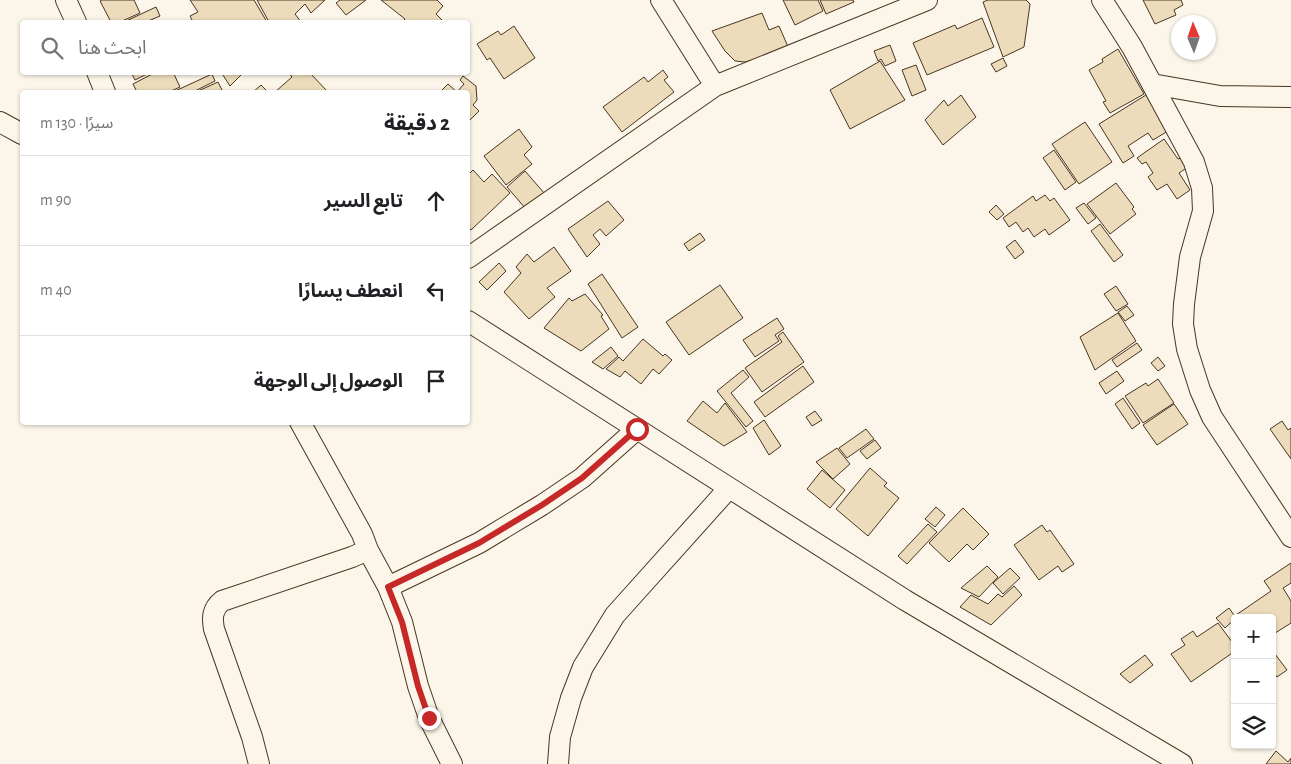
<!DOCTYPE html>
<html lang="ar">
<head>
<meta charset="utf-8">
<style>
	body { margin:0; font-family:"Alegreya Sans","Noto Sans Arabic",sans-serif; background:#f6f6f6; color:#202124; direction:rtl }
	.controls { position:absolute; right:15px; bottom:15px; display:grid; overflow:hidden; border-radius:5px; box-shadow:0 1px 4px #0004 }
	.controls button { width:45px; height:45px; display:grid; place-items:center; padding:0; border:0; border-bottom:1px solid #e0e0e0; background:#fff; color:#202124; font:25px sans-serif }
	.compass { position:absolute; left:1171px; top:15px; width:45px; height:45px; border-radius:50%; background:#fff; box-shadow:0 1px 4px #0004; rotate:358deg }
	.stop { position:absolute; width:15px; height:15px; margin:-11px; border:4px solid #c62828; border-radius:50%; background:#fff }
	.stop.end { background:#c62828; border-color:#fff; box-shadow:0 1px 5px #0008 }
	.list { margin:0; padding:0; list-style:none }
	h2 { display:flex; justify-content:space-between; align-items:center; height:65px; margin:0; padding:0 20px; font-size:21px }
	h2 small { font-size:16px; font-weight:400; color:#757577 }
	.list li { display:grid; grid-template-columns:32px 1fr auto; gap:15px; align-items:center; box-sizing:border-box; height:90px; padding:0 20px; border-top:1px solid #e0e0e0 }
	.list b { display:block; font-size:19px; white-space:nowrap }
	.list em { font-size:16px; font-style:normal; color:#757577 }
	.icon { flex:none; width:28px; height:28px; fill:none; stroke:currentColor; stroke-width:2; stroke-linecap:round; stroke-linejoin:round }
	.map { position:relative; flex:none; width:1291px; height:764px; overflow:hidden; direction:ltr }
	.search { position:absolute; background:#fff; box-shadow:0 1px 4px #0004; left:20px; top:20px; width:450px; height:55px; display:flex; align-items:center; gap:12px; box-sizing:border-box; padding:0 18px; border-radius:5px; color:#757577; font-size:19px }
	.panel { position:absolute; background:#fff; box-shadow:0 1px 4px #0004; left:20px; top:90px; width:450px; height:335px; border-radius:5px; direction:rtl }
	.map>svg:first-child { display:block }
</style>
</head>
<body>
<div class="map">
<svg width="1291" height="764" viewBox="0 0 1291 764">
	<rect width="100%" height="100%" fill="#fbf6e9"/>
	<path fill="#ecdcbc" stroke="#4a3520" d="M 102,0 L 134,0 L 140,13 L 120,22 L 111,22 L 100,1 Z
		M 190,0 L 254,0 L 267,22 L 193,22 L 190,16 L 198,12 Z
		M 257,0 L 325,0 L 311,13 L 305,4 L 295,14 L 301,22 L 269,22 Z
		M 340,0 L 366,0 L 346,15 L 336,3 Z
		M 381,0 L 437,0 L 443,6 L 436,14 L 444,22 L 402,22 L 405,19 Z
		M 783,0 L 818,0 L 823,11 L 795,25 Z
		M 820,0 L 853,0 L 854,2 L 826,14 Z
		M 988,0 L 1026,0 L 1030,4 L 1024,47 L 1003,57 L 983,2 Z
		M 1143,0 L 1181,0 L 1183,5 L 1174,10 L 1176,15 L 1155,24 Z
		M 156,7 L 160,16 L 146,22 L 124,22 Z
		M 762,13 L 769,30 L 779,26 L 789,49 L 745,62 L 735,61 L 725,51 L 712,31 Z
		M 982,18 L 994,47 L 927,75 L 913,43 L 955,25 L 957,29 Z
		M 514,26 L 535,58 L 504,79 L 490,58 L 487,60 L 477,44 L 498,31 L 501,35 Z
		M 890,45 L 896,61 L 885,66 L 881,59 L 878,61 L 874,51 Z
		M 1118,49 L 1144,94 L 1110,113 L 1103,102 L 1106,101 L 1089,70 L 1103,62 L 1102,59 Z
		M 1003,58 L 1007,66 L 996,72 L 991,64 Z
		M 880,61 L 905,100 L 850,129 L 830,90 Z
		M 916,65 L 926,90 L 912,96 L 902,70 Z
		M 663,70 L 668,77 L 664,80 L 674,92 L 622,132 L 603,107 L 644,77 L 648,82 Z
		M 131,72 L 151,72 L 135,80 Z
		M 156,72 L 173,72 L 180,87 L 169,92 L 137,92 L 133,84 Z
		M 221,72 L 244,72 L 230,86 Z
		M 288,72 L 309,72 L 328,92 L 275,92 L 292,77 Z
		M 212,74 L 215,81 L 193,92 L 173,92 Z
		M 463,76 L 476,86 L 477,100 L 473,105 L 479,111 L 470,120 L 468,119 L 468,92 L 440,92 L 448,84 L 457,92 L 464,84 L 460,80 Z
		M 218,82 L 223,92 L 196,92 Z
		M 261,85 L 268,92 L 253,92 Z
		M 961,95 L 976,117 L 943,145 L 925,120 L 944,100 L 948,106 Z
		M 1146,95 L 1168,131 L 1153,140 L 1148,133 L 1128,146 L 1134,156 L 1123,163 L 1099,124 Z
		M 1085,122 L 1112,162 L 1079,184 L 1052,144 Z
		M 519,129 L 532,147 L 524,155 L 532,164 L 506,185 L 484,156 Z
		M 1164,139 L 1178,159 L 1181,158 L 1188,167 L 1179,173 L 1190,190 L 1177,199 L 1167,184 L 1157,190 L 1148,177 L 1153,173 L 1146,162 L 1142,164 L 1137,158 Z
		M 1054,150 L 1076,182 L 1065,190 L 1043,158 Z
		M 473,170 L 484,182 L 492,174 L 510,193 L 471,230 L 468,226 L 468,175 Z
		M 525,171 L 545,194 L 526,209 L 507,187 Z
		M 1116,183 L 1134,207 L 1132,209 L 1136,214 L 1110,234 L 1087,204 Z
		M 1045,195 L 1050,201 L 1054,198 L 1070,220 L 1049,235 L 1045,229 L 1034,237 L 1028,228 L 1023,232 L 1016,222 L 1009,227 L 1003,218 L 1033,196 L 1036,201 Z
		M 608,201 L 624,220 L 606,236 L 600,229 L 593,235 L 600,244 L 587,257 L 568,229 Z
		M 1084,203 L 1096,218 L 1088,224 L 1076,208 Z
		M 996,205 L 1004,214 L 997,220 L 989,212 Z
		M 1100,224 L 1123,255 L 1114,262 L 1091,231 Z
		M 700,233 L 705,240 L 689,251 L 684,244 Z
		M 1015,240 L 1024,252 L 1015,259 L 1006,247 Z
		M 554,247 L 571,271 L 547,288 L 555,297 L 529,319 L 504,292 L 521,273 L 516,267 L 527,254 L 534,262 Z
		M 499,263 L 506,271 L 487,290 L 479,282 Z
		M 602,274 L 638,327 L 622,338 L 588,284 Z
		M 720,285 L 743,318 L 689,355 L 666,322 Z
		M 1116,286 L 1128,304 L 1116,311 L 1104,294 Z
		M 585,294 L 603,315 L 601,316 L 609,329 L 581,351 L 544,328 L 569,298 L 572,301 Z
		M 1127,306 L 1134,315 L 1125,321 L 1118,312 Z
		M 1118,313 L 1136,341 L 1095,370 L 1080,337 Z
		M 777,318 L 784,329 L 775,335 L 779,341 L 755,357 L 743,340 Z
		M 783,332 L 804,362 L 762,392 L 745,368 L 782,342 L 778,336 Z
		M 643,339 L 663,356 L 665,354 L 672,360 L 659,374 L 653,369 L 641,384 L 625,371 L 620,377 L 606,369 L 619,357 L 623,361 Z
		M 1137,343 L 1142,350 L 1117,367 L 1112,360 Z
		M 611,347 L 618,356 L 603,369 L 592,362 Z
		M 1158,357 L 1165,366 L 1158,371 L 1151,363 Z
		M 803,366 L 814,382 L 765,417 L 754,402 Z
		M 743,370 L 749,377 L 731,393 L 753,421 L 746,427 L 717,391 Z
		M 1117,371 L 1124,381 L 1106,394 L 1099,383 Z
		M 1158,379 L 1174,403 L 1143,423 L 1125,396 L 1146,383 L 1148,386 Z
		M 1123,398 L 1140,423 L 1132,429 L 1115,404 Z
		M 703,401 L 717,413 L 725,403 L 747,432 L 724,446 L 687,421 Z
		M 1174,404 L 1188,424 L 1157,445 L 1143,425 Z
		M 815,411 L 822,420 L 812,426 L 806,417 Z
		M 764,420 L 781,446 L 769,455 L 753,428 Z
		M 1282,421 L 1288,430 L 1291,428 L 1291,459 L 1270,429 Z
		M 866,429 L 874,439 L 847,458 L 839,448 Z
		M 875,440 L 881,448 L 867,459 L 860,451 Z
		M 837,448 L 850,464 L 833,479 L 816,462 Z
		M 870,468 L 887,483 L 884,486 L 899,498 L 868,536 L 836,509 Z
		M 822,470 L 845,490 L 830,508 L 807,489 Z
		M 936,507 L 945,515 L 935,527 L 925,519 Z
		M 963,508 L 989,534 L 973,550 L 967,544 L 949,562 L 929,543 Z
		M 928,524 L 937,532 L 907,564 L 898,556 Z
		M 1042,525 L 1047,532 L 1050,530 L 1074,564 L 1062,572 L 1058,566 L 1039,580 L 1014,545 Z
		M 1291,563 L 1291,583 L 1283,588 L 1291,601 L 1291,623 L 1272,635 L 1272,618 L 1238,618 L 1236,615 L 1271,591 L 1264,581 Z
		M 987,566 L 998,577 L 979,597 L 961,588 Z
		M 1010,568 L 1020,578 L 1003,594 L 993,583 Z
		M 1014,586 L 1022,595 L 991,625 L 960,607 L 971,595 L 988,604 L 998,594 L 1002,597 Z
		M 1229,608 L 1236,618 L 1225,628 L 1216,618 Z
		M 1218,623 L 1235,646 L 1235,651 L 1191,682 L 1171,654 L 1185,645 L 1181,639 L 1193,631 L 1197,637 Z
		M 1272,650 L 1287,670 L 1277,677 L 1272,670 Z
		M 1145,655 L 1153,665 L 1130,683 L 1120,674 Z
		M 1276,751 L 1288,762 L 1291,758 L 1291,764 L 1266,764 Z"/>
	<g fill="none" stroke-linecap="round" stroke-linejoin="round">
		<defs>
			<path id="minor" d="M 66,0 L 76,22
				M 661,0 L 715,86
				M 1102,0 L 1132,47 L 1194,162 L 1202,188 L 1203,211 L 1190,257 L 1184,304 L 1183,324 L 1187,349 L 1200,390 L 1212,417 L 1291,537
				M 97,72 L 105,92
				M 1152,84 L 1220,96 L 1291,97
				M 0,122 L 22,134
				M 468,258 L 715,86 L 927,0
				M 468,321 L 905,600 L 1182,764
				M 368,550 L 388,587 L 402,622 L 418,686 L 429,718 L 452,764
				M 388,587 L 479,543 L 542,505 L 582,478 L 637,429
				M 259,764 L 252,737 L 214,629 C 212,618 212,609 222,601 L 352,557 L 368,550 L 362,534 L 300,422
				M 558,764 L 560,737 L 571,698 L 583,667 L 615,615 L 729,488"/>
		</defs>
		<use href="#minor" stroke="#4a3520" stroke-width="22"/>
		<use href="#minor" stroke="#fbf6e9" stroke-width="20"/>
	</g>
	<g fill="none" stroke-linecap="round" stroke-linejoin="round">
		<path stroke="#c62828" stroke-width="6" d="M 429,718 L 418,686 L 402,622 L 388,587 L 479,543 L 542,505 L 582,478 L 637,429"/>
	</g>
</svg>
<div class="controls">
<button>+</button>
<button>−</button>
<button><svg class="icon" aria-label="layers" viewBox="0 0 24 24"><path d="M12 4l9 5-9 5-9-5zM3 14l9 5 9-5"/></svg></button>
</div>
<svg class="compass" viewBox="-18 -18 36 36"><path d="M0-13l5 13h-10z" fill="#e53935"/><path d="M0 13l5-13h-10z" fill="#757577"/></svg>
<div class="stop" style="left:637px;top:429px"></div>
<div class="stop end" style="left:429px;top:718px"></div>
<div class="search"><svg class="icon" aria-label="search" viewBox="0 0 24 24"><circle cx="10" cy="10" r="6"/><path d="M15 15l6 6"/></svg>ابحث هنا</div>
<section class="panel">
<h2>2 دقيقة<small>سيرًا · 130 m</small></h2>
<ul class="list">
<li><svg class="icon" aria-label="ahead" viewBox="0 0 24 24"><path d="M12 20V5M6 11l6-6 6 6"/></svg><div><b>تابع السير</b></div><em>90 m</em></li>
<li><svg class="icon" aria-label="left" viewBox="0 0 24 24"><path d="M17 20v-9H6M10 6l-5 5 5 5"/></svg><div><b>انعطف يسارًا</b></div><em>40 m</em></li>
<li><svg class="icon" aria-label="arrive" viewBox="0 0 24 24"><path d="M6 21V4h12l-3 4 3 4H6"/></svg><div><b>الوصول إلى الوجهة</b></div></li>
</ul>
</section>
</div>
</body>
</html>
